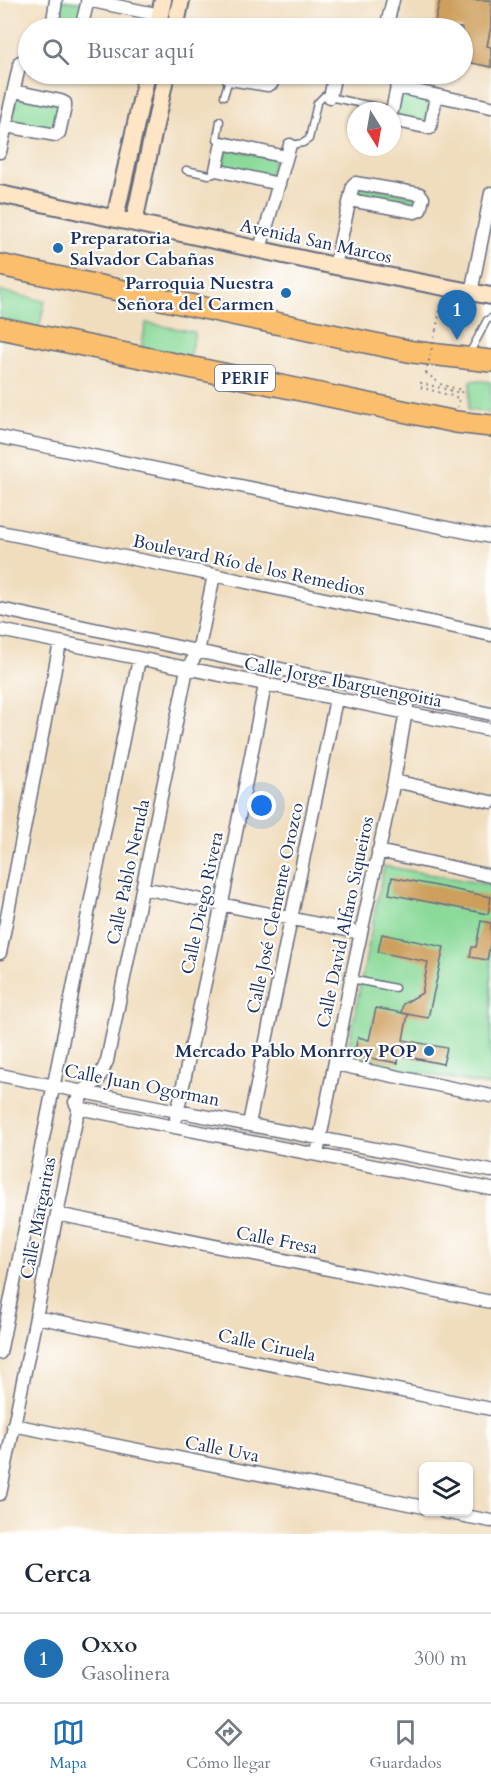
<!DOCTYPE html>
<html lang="es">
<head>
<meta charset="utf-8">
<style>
	body { margin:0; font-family:Cardo,serif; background:#f6f6f7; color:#1f2937 }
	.controls { position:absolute; right:18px; bottom:18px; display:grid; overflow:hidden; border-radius:9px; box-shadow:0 2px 4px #0004 }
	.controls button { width:54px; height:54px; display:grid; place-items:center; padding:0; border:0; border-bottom:2px solid #e0e1e3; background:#fff; color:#1f2937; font:30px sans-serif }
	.compass { position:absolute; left:347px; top:102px; width:54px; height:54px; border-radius:50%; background:#fff; box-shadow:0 2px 4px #0004; rotate:169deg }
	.you { position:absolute; left:262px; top:806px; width:21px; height:21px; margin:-15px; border:4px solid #fff; border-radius:50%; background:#1a73e8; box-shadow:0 0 0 9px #1a73e833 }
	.badge { display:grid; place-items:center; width:39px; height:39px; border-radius:50%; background:#1f6fb2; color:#fff; font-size:20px; font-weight:700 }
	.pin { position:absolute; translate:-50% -50px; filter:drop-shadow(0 2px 3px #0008) }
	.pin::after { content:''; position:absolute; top:32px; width:21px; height:18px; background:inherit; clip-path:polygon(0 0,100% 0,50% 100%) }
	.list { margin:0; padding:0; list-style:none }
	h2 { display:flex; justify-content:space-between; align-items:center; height:78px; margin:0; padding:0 24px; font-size:26px }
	h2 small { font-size:20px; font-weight:400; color:#747a83 }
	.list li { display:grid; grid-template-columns:39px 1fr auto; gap:18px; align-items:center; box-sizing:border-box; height:90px; padding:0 24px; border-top:2px solid #e0e1e3 }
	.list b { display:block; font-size:22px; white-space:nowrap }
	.list p { margin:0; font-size:20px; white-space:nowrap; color:#747a83 }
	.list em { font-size:20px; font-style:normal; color:#747a83 }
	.icon { flex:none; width:33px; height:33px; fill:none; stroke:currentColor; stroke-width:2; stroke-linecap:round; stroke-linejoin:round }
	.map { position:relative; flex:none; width:491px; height:1534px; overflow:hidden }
	.search { position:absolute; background:#fff; box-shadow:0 2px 4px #0004; left:18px; right:18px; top:18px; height:66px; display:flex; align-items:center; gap:15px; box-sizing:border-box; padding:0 21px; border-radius:33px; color:#747a83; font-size:22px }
	.sheet { height:168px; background:#fff }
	nav { display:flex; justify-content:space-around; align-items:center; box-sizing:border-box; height:84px; border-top:2px solid #e0e1e3; background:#fff; font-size:16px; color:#747a83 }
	nav a { display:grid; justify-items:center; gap:3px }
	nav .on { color:#1f6fb2 }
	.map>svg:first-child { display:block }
</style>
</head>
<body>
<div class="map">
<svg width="491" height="1534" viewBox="0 0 491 1534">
	<rect width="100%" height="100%" fill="#fff"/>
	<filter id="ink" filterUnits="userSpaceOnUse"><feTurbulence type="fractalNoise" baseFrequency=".0167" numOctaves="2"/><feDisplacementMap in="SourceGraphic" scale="12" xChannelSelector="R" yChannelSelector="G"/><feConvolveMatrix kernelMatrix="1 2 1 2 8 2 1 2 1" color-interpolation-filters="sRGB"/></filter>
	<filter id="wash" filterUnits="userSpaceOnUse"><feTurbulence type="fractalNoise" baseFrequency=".008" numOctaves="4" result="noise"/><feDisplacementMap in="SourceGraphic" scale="24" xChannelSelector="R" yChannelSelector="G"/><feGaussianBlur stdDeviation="1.35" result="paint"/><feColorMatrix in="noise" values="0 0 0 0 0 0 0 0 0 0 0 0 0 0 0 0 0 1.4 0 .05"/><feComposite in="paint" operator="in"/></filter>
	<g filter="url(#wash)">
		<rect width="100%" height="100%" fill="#f0ddbd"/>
		<path fill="#8bda9a" stroke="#53847c" stroke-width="1.5" d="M 61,0 L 84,3 L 78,28 L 56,28 Z
			M 401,92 L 431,98 L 425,123 L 396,117 Z
			M 15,96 L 61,104 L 57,131 L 12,123 Z
			M 230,149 L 272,158 L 274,161 L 270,176 L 226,168 L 223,165 L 226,151 Z
			M 357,184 L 420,197 L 418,209 L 354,197 Z
			M 0,291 L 45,301 L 39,328 L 0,319 Z
			M 146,323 L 195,332 L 189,357 L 141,349 Z
			M 471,380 L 491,382 L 491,413 L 468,410 Z
			M 384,866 L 491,885 L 491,1086 L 346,1059 Z"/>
		<g id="blocks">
			<path fill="#cd9e5b" d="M 440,0 L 491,0 L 491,26 L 487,46 L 491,47 L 491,67 L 462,61 L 462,28 L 434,26 Z
				M 392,877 L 491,897 L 488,914 L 389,894 Z
				M 481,921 L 491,923 L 491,940 L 487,960 L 470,957 L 472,947 L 476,947 Z
				M 382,934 L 444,947 L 428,1018 L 401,1013 L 403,1004 L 422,993 L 428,962 L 378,952 Z
				M 376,1008 L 408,1014 L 403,1040 L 447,1048 L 443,1064 L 399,1055 L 398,1063 L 354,1055 L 358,1037 L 369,1040 Z"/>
		</g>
	</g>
	<g filter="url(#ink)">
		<use href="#blocks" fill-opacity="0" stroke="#666c7f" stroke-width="1.5"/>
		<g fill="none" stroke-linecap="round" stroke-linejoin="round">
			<defs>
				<path id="lane" d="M 224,96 L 229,79
					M 220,121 L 217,139 L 222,143
					M 290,145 L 303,143 L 309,139 L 317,103 L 324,96 L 392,110
					M 186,170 L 209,175 L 214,174 L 216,170
					M 468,356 L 487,320 L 491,318
					M 351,979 L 395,988"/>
				<path id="street" d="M 87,0 L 160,15
					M 52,28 L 56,0
					M 81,28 L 88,0
					M 367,28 L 368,28
					M 386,28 L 393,0
					M 230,74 L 229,79 L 268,85 L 272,83 L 274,74
					M 330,97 L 335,74
					M 392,111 L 397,87 L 491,107
					M 392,120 L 430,128 L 436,96
					M 6,126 L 56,135 L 59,133 L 65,107 L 65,103 L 61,101 L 14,91
					M 0,152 L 20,62
					M 279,184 L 216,170 L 222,143 L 286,157
					M 260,249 L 290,145
					M 335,266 L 353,185 L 355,183 L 420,194 L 423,198 L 420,210 L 415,212 L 350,200
					M 471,293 L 491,193
					M 0,437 L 491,537
					M 0,532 L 214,575 L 491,635
					M 0,609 L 491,714
					M 0,630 L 491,730
					M 394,781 L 491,802
					M 378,851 L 491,876
					M 143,888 L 361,933
					M 0,953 L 60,643
					M 335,1064 L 491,1096
					M 0,1075 L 177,1111 L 491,1171
					M 75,1102 L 78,1108 L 491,1189
					M 176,1118 L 222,903 L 265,685
					M 249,1124 L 336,699
					M 317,1154 L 351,979 L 394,781 L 407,705
					M 57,1214 L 491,1302
					M 36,1317 L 491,1409
					M 0,1353 L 139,659
					M 13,1425 L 424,1507
					M 0,1494 L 82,1091 L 98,1081 L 107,1061 L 187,669 L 198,652 L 214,575
					M 444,1512 L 491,1521"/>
				<path id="secondary" d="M 157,28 L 163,0
					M 175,28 L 181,0
					M 0,194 L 335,266 L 491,296
					M 115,218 L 147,74
					M 134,222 L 166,74"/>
				<path id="highway" d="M 0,265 L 413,352 L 491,361
					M 0,328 L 456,422 L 491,426"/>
			</defs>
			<use href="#lane" stroke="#666c7f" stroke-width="9"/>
			<use href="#street" stroke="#666c7f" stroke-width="15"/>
			<use href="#secondary" stroke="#666c7f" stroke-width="20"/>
			<use href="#highway" stroke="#666c7f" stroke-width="24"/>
			<path stroke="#666c7f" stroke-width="2" stroke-dasharray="1.5 4.5" stroke-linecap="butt" d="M 436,330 L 442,300
				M 426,373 L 442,385 L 462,390 L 461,393 L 421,383 L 420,387 L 459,398 L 458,407"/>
			<use href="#lane" stroke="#fff" stroke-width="6"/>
			<use href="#street" stroke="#fff" stroke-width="12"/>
			<use href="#secondary" stroke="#fde5c5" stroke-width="16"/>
			<use href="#highway" stroke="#fabe6d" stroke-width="21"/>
			<path stroke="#666c7f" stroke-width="2" stroke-dasharray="1.5 4.5" stroke-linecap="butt" d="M 426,373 L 436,330"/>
		</g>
	</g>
	<g fill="#1f6fb2" stroke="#fff" stroke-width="2">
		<circle cx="58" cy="248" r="6"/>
		<circle cx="286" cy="293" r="6"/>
		<circle cx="429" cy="1051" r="6"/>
	</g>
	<g text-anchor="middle" stroke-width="4.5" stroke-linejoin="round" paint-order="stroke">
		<rect fill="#fff" stroke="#5f6d8e" stroke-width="1.5" x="215" y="365" width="60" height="26" rx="4.5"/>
		<g font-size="16" font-weight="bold" fill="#1b2f5e">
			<text x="245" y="384">PERIF</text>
		</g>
		<g font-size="18" font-weight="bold" fill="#1b2f5e" stroke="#fff" text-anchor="end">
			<text x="70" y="244" text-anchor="start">Preparatoria<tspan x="70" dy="21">Salvador Cabañas</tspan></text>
			<text x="274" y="289">Parroquia Nuestra<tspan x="274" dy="21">Señora del Carmen</tspan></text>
			<text x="417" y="1057">Mercado Pablo Monrroy POP</text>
		</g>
		<g font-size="18" fill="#1b2f5e" stroke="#fff">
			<text transform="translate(316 241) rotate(12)" y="6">Avenida San Marcos</text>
			<text transform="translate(249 565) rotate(12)" y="6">Boulevard Río de los Remedios</text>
			<text transform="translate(343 682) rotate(11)" y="6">Calle Jorge Ibarguengoitia</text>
			<text transform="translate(128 872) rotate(-78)" y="6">Calle Pablo Neruda</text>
			<text transform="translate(202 903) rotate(-78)" y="6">Calle Diego Rivera</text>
			<text transform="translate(275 908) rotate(-78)" y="6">Calle José Clemente Orozco</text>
			<text transform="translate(345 922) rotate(-78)" y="6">Calle David Alfaro Siqueiros</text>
			<text transform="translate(142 1085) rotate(11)" y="6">Calle Juan Ogorman</text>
			<text transform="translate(38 1218) rotate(-79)" y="6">Calle Margaritas</text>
			<text transform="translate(277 1240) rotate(11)" y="6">Calle Fresa</text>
			<text transform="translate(267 1345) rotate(12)" y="6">Calle Ciruela</text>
			<text transform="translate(222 1449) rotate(11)" y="6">Calle Uva</text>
		</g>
	</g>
</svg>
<div class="controls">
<button><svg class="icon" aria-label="layers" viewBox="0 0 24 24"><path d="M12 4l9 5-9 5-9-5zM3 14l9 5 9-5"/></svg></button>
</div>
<svg class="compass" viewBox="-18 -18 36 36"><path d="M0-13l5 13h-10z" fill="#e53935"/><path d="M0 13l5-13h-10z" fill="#747a83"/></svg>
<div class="you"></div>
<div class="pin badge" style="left:457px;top:340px">1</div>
<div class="search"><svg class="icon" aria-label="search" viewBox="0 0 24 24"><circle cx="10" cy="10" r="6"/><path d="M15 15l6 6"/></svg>Buscar aquí</div>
</div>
<section class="sheet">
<h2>Cerca<small></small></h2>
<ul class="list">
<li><span class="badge">1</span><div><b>Oxxo</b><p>Gasolinera</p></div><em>300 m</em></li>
</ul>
</section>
<nav>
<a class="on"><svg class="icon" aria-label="map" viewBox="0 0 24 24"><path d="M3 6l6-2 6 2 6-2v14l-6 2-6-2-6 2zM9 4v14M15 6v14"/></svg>Mapa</a>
<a><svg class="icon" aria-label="directions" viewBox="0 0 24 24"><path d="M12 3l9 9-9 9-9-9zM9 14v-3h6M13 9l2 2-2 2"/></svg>Cómo llegar</a>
<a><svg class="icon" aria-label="saved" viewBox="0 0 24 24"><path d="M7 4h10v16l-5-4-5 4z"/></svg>Guardados</a>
</nav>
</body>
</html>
